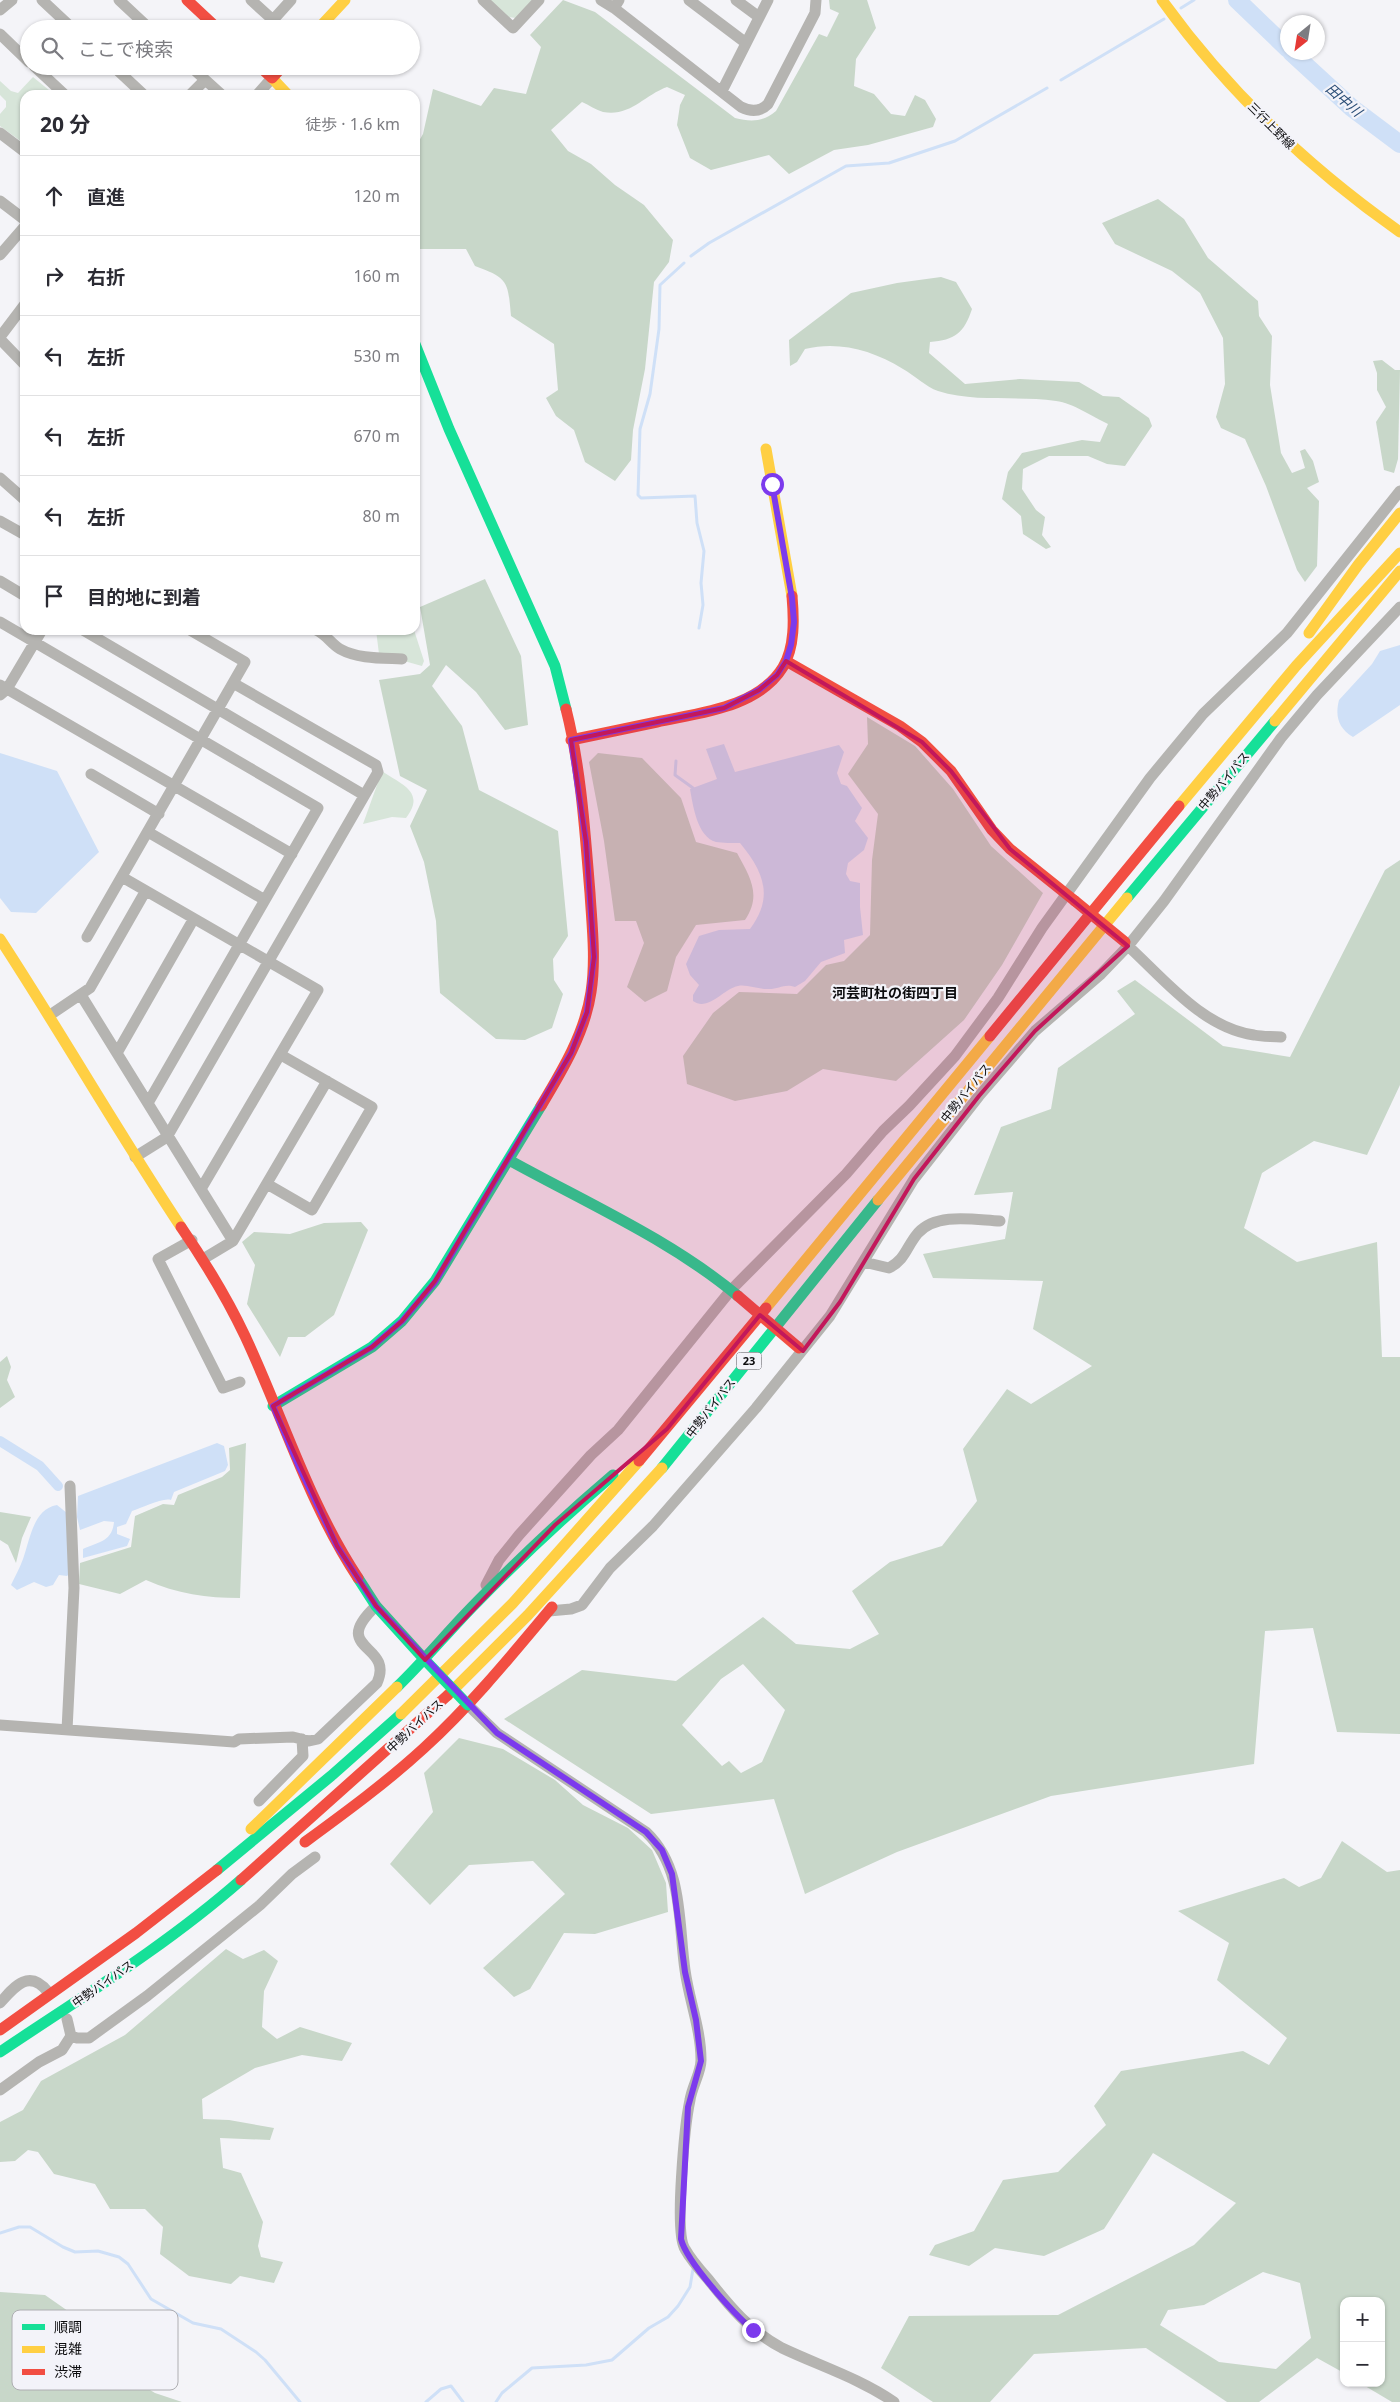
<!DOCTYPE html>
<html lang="ja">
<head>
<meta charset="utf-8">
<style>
	body { margin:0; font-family:"Noto Sans","Noto Sans JP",sans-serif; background:#f7f7f7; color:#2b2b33 }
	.controls { position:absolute; right:15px; bottom:15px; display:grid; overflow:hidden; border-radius:10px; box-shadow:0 1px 4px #0004 }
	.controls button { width:45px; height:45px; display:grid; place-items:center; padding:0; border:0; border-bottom:1px solid #e1e1e2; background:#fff; color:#2b2b33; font:25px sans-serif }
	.compass { position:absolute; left:1280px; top:15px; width:45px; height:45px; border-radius:50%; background:#fff; box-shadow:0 1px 4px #0004; rotate:210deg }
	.stop { position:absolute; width:15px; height:15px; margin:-11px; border:4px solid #7c3aed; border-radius:50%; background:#fff }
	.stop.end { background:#7c3aed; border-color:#fff; box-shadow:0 1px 5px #0008 }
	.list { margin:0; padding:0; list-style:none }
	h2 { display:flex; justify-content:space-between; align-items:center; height:65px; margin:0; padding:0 20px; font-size:21px }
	h2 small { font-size:16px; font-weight:400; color:#7c7c81 }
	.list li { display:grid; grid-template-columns:32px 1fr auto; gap:15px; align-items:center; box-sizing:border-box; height:80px; padding:0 20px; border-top:1px solid #e1e1e2 }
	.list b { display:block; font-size:19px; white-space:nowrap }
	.list em { font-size:16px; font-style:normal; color:#7c7c81 }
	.icon { flex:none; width:28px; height:28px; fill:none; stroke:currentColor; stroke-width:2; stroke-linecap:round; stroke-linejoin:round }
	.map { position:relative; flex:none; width:1400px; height:2402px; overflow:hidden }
	.search { position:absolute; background:#fff; box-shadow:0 1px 4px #0004; left:20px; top:20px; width:400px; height:55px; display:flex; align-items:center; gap:12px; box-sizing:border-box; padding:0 18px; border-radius:28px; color:#7c7c81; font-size:19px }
	.panel { position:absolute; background:#fff; box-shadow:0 1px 4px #0004; left:20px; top:90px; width:400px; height:545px; border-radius:15px }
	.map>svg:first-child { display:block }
</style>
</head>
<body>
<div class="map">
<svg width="1400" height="2402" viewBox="0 0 1400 2402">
	<rect width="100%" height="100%" fill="#f4f4f8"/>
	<path fill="#d7e5d9" d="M 490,0 L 532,0 L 516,18 L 508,17 Z
		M 33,77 L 55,95 L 25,95 L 25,140 L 22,142 L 0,126 L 0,114 L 6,107 L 6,101 L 0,95 L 0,81 L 11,91 L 18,93 Z
		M 376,630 L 414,630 L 424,661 L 422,666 L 379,654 Z
		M 382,771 C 402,785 426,792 406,818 L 392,817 L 363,824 Z"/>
	<path fill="#c8d7c9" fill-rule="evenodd" d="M 563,0 L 595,12 L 735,118 C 751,122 763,122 776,111 L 819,34 L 827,37 L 839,13 L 830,9 L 829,0 L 867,0 L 876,28 L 856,59 L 854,86 L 874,94 L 891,114 L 905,116 L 915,95 L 925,100 L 936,119 L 933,127 L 868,145 L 834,150 L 789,174 L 769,155 L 711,170 L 690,158 L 677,125 L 680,105 L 685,95 L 667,87 C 643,96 630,117 603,112 C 596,110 589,105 582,102 L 551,130 L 568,151 L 591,164 L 615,185 L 644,205 L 673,240 L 669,262 L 654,282 L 645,369 L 633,430 L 631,460 L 615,481 L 585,462 L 574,430 L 556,416 L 546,398 L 558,390 L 554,344 L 511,316 C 508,281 508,278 475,266 L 466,249 L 415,249 L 415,148 L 423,134 L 433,89 L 481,106 L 494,88 L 526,94 L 541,47 L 530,35 Z
		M 1158,199 L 1184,219 L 1208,258 L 1258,301 L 1259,316 L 1272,336 L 1270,385 L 1281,453 L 1292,473 L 1305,468 L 1300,451 L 1305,449 L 1313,461 L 1319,482 L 1307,488 L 1319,501 L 1317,566 L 1305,582 L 1297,570 L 1266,486 L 1245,439 L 1221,428 L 1216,417 L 1225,384 L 1223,338 L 1200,293 L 1172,271 L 1115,244 L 1102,223 Z
		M 941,277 L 956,282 L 972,309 C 964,333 955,340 930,342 L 929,353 L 965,384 L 1020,379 L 1079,382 L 1103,396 L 1119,397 L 1149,418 L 1152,426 L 1125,466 L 1107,464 L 1088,456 L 1049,456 L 1023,469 L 1022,489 L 1036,510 L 1045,517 L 1042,535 L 1051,547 L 1046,549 L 1023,534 L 1021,516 L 1002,499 L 1008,472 L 1022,453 L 1082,440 L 1100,442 L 1108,424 C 1093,417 1073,403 1056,401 C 1017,395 976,403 938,391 C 926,387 914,375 903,369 C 872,350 839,341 805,349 L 797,362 L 790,366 L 789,340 L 851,293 L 897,283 Z
		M 1382,360 L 1395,370 L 1400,370 L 1398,459 L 1394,473 L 1384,470 L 1376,422 L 1386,407 L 1377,390 L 1377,373 L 1373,361 Z
		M 485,579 L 521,656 L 528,725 L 505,730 L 476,692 L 446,665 L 432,686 L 462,726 L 479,790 L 558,831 L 568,936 L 553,959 L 554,980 L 563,994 L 552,1028 L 525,1040 L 496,1039 L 440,993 L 436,921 L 424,862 L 410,826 L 427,790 L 400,776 L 379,680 L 420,674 L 430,665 L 420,607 Z
		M 867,717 L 915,746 L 953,789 L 991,846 L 1043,893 L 1002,965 L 964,1020 L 896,1081 L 823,1069 L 787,1091 L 735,1101 L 687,1084 L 683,1056 L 713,1013 L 739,992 L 797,994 L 826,965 L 844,961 L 870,935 L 872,860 L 878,814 L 848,774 L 868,744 Z
		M 598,753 L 642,758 L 681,798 L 696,842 L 737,853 C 750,877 762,895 745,920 L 696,925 L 676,957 L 667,991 L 645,1002 L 627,987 L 644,943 L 636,921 L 615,921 L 604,841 L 589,762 Z
		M 1400,860 L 1400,1085 L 1367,1155 L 1314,1141 L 1262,1173 L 1244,1228 L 1297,1262 L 1377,1242 L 1382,1357 L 1400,1357 L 1400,1734 L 1337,1732 L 1313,1628 L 1265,1631 L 1254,1764 L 1051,1796 L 897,1852 L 805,1894 L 774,1799 L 651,1814 L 504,1719 L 582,1670 L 676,1681 L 763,1617 L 796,1644 L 850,1649 L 879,1634 L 852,1591 L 890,1562 L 942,1546 L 977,1501 L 963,1449 L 1007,1389 L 1031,1404 L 1092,1366 L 1033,1329 L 1043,1281 L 933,1278 L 923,1254 L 1005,1239 L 1013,1192 L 974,1195 L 1001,1127 L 1051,1109 L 1058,1068 L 1135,1014 L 1117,991 L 1135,980 L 1223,1046 L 1290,1057 L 1385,870 ZM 743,1664 L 785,1710 L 762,1762 L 741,1773 L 729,1761 L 722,1766 L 682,1725 L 721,1679 Z
		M 361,1222 L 368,1230 L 334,1315 L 305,1337 L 288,1337 L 280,1357 L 247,1304 L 255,1265 L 242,1242 L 254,1232 L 290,1234 L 324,1223 Z
		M 7,1356 L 11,1367 L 7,1380 L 15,1397 L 0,1408 L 0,1362 Z
		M 246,1443 L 240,1598 C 207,1598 177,1594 146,1580 L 120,1594 L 79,1584 L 80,1563 L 131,1547 L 135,1516 L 163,1504 L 174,1505 L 178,1495 L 222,1477 L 230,1470 L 229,1448 Z
		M 0,1512 L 31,1517 L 22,1538 L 16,1563 L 8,1545 L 0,1540 Z
		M 459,1738 L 503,1749 L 555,1780 L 583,1805 L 628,1828 L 652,1850 L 666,1883 L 668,1912 L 595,1934 L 564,1933 L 530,1989 L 514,1997 L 483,1968 L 565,1894 L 533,1861 L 469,1865 L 430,1905 L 390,1864 L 433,1812 L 424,1773 Z
		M 1342,1841 L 1387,1872 L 1400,1870 L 1400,2402 L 1392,2402 L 1360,2383 L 1381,2383 L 1381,2301 L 1344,2301 L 1344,2373 L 1317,2358 L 1259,2402 L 1227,2402 L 1146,2348 L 1034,2354 L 990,2402 L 933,2402 L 881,2368 L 909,2316 L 1058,2315 L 1194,2245 L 1236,2203 L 1153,2153 L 1104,2229 L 1044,2256 L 995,2248 L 969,2266 L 929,2255 L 935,2245 L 974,2231 L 1003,2180 L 1058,2172 L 1106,2125 L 1094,2106 L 1121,2071 L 1243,2051 L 1269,2065 L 1287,2038 L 1217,1980 L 1229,1943 L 1178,1911 L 1284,1878 L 1299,1887 L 1321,1878 ZM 1263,2272 L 1300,2283 L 1311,2338 L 1276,2369 L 1219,2362 L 1160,2325 L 1168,2310 L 1204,2305 Z
		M 226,1949 L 243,1959 L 264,1950 L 278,1961 L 264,1991 L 262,2027 L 277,2039 L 300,2027 L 352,2043 L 342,2061 L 302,2055 L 255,2068 L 202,2099 L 203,2119 L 229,2120 L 274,2128 L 270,2140 L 220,2138 L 223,2168 L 241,2173 L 263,2222 L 258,2246 L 261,2257 L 283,2262 L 274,2283 L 240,2276 L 231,2284 L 189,2276 L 160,2254 L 163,2227 L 145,2209 L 110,2209 L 95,2184 L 54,2174 L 38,2152 L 28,2150 L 15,2161 L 0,2162 L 0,2122 L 23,2110 L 41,2081 L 125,2035 Z
		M 0,2292 L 45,2295 L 78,2318 L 83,2333 L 117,2370 L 155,2393 L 182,2402 L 0,2402 Z"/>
	<path fill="#cfe0f7" d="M 1400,645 L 1400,705 L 1353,737 C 1338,728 1335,716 1339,700 L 1372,664 L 1380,651 Z
		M 724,744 L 735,772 L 839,745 L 844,752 L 837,773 L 841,784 L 847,786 L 862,808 L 855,821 L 868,838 L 864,850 L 848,863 L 846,874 L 850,881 L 860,883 L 860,907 L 863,935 L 844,940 L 845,953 L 821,962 L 805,981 L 795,987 C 785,983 779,989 769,989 C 759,990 747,984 738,986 C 723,989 708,1012 693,1001 L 693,995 L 699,985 L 690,975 L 686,964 L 699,936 L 719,930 L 750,929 C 774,897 764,872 740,843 C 732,843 723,843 716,842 C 697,837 693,805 690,789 L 717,779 L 706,749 Z
		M 0,753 L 57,771 L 99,852 L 36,913 L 11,912 L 0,898 Z
		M 217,1443 L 224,1446 L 228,1465 L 225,1471 L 174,1492 L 171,1500 C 163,1497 142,1508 132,1511 L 126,1524 L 117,1527 L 117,1534 L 130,1539 L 127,1546 L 83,1558 L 83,1549 C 98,1542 112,1542 114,1522 L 104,1521 L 80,1530 L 77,1517 L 78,1496 Z
		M 57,1505 L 67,1513 L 70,1573 L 67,1576 L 59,1575 L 53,1585 L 46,1587 L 34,1582 L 17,1590 L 11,1585 C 15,1576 20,1568 23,1559 C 30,1540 33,1509 57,1505 Z"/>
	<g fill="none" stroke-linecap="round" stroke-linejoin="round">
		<path stroke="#cfe0f7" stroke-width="3" d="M 1181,8 L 1194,0
			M 1061,80 L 1164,19
			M 691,256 L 709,243 L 846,166 L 889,163 L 955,141 L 1047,88
			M 684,263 L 660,285 L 659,329 L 650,394 L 640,429 L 638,495 L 641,498 L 695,496 L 697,523 L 704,551 L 701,583 L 703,605 L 699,628
			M 676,761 L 675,775 L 693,788
			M 0,2233 L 19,2227 L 30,2227 L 63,2247 L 75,2252 L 98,2251 L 119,2257 L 128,2264 L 151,2299 L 193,2323 L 221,2329 L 256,2352 L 265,2360 L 300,2402
			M 426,2402 L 441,2389 L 451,2386 L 463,2402
			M 496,2402 L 502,2393 L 532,2368 L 586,2365 L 612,2360 L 649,2328 L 668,2317 L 678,2306 L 690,2287 L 693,2269"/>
		<path stroke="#cfe0f7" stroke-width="10" d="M 0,1441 L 40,1466 L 58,1486"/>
		<path stroke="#cfe0f7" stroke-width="18" d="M 1237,0 L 1288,49
			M 1291,52 L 1352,108 L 1400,144"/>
		<path stroke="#b5b4b1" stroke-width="11" d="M 42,0 L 73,29
			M 119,0 L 150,29
			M 251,0 L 273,20 L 291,0
			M 483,0 L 513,28 L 539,0
			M 601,0 L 614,8 L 619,0
			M 689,0 L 746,43
			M 736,0 L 759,17
			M 614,8 L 741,107 C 751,112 760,112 768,104 L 815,13 L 816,0
			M 0,10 L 12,0
			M 0,34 L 29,62
			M 34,66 L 65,95
			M 113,66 L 144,95
			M 190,66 L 222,95
			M 722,91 L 768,0
			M 190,95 L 205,80
			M 257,95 L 272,78
			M 0,133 L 25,152
			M 0,201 L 25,220
			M 0,255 L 25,226
			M 0,337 L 25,304
			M 0,339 L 25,365
			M 0,478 L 25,500
			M 0,521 L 25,535
			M 0,581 L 25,596
			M 0,622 L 318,808 L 148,1103
			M 83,630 L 364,795
			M 316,630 C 326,634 331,644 340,649 C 358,659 382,658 402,659
			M 0,685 L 292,854
			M 0,695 L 7,689 L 42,630
			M 91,774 L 159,814
			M 148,832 L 265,900
			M 122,877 L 318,990 L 201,1189
			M 87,937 L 245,662 L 190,630
			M 1128,946 C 1164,979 1203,1028 1254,1035 C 1263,1037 1272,1036 1281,1037
			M 81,995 L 233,1241
			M 50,1015 L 90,988 L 145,892
			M 117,1053 L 193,920
			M 135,1157 L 167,1137 L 378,772 L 376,765 L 233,683
			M 267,1184 L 312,1210 L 372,1107 L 281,1055
			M 192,1240 L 158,1259 L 223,1388 L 240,1382
			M 203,1259 L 233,1241 L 327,1081
			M 864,1262 L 889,1268 C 906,1259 906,1247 918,1233 C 937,1212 975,1220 1000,1221
			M 486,1585 L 499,1560 L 519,1535 L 591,1455 L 618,1430 L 731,1290 L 846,1174 L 883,1131 L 909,1106 L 955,1056 L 998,998 L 1042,928 L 1150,778 L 1203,714 L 1287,633 L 1400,491
			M 549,1611 L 571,1609 L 582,1605 L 610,1568 L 653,1526 L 756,1408 L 830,1316 L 914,1179 L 979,1096 L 1035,1031 L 1101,974 L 1128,946 L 1164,901 L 1281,738 L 1317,695 L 1400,607
			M 468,1705 L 497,1733 L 646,1832 C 684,1868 678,1923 685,1970 C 689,2000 701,2029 701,2060 C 701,2073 692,2086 690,2100 C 685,2123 674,2233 685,2249 C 691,2260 700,2270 708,2279 C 730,2307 750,2331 782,2348 C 820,2366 859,2378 894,2402
			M 0,1725 L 234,1742 L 239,1739 L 293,1737 L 309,1741 L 318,1739 L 377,1683 C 395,1643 328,1651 376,1606
			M 67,1730 L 74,1588 L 70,1486
			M 259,1801 L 303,1756 L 302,1739
			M 0,2003 C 14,1987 29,1968 48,1992
			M 71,2036 L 77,2038 L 89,2038 L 147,1996 L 260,1905 L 292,1874 L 315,1857
			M 0,2090 L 39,2062 L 62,2050 L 71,2036 L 67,2019"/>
		<path stroke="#16e098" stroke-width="11" d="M 415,344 L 449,429 L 555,666 L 566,709
			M 1127,898 L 1275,721
			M 509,1160 C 585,1202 671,1240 738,1296
			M 273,1406 L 372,1347 L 402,1321 L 435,1281 L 541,1106
			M 662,1468 L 878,1200
			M 358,1578 L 376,1606 L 425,1660
			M 397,1687 C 425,1660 450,1629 478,1601 C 521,1557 566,1515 613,1475
			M 217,1870 L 331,1776 L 401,1714
			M 0,2052 C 82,1997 167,1945 241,1880"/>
		<path stroke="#ffcf43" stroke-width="11" d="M 1162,0 C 1228,92 1308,167 1400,232
			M 318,29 L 345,0
			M 272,78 L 288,95
			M 766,449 L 792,596
			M 1309,633 L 1358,565 L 1400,513
			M 1275,721 L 1400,571
			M 1179,806 L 1296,666 L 1400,553
			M 0,939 C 62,1034 118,1132 181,1227
			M 878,1200 L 1127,898
			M 766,1308 L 990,1036
			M 448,1695 L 528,1615 L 662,1468
			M 401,1714 L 512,1604 L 639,1461
			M 251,1829 L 397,1687"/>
		<path stroke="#f24e42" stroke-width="11" d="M 187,0 L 218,29
			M 259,66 L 272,78 L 283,66
			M 786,661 L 900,726 L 922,742 L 951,771 L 992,830 L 1010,849 L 1075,901
			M 571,740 C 600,734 628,728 657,722 C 699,713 758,708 783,667 C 795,647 794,619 792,596
			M 990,1036 L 1179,806
			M 541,1106 C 562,1071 585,1033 591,992 C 596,959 592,926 590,893 C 585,832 581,768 566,709
			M 181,1227 C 205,1262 227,1298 245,1336 C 283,1417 308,1502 358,1578
			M 639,1461 L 766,1308
			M 305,1842 C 346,1812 387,1782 424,1748 C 471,1705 511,1656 552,1607
			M 241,1880 L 448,1695
			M 0,2030 L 136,1933 L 217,1870"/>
		<path stroke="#16e098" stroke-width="11" d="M 425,1660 L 468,1705"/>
		<path stroke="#f24e42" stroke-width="11" d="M 1075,901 L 1125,942
			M 738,1296 L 799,1348"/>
	</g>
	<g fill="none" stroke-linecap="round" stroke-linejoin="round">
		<path stroke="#7c3aed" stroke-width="6" d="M 753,2330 C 734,2314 686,2261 681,2239 L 688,2107 L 701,2061 L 696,2020 L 685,1972 L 672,1874 L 662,1850 L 646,1832 L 497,1733 L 376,1606 L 337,1546 L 299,1467 L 273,1406 L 372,1347 L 402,1321 L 435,1282 L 571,1053 L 587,1012 L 594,957 L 586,842 L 571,740 L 724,708 L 759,690 L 777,675 L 786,661 L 791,645 L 794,622 L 792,598 L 772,484"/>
	</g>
	<path fill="#c2185b" fill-opacity="0.2" stroke="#c2185b" stroke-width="4" stroke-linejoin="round" d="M 786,661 L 922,742 L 951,771 L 1010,849 L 1128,946 L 1035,1031 L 979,1096 L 914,1179 L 840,1302 L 803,1351 L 760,1315 L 667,1429 L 555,1525 L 425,1660 L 376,1606 L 337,1546 L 273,1406 L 372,1347 L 402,1321 L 435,1281 L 571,1053 L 587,1012 L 594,957 L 586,842 L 571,740 L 724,708 L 759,690 L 777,675 Z"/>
	<g text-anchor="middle" stroke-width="4.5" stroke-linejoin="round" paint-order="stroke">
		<rect fill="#f3f3f9" stroke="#515154" stroke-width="1" x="736.5" y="1352.5" width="25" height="17" rx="4"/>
		<g font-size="11" font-weight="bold" fill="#0c0c0e">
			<text x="749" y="1365">23</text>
		</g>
		<g font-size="12" fill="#0c0c0e" stroke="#f3f3f9">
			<text transform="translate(1271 126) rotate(45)" y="4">三行上野線</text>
			<text transform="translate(1224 781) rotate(-50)" y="4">中勢バイパス</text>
			<text transform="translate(966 1093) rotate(-51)" y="4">中勢バイパス</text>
			<text transform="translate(711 1408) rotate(-52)" y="4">中勢バイパス</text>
			<text transform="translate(415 1726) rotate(-43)" y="4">中勢バイパス</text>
			<text transform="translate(103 1984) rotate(-35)" y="4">中勢バイパス</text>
		</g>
		<g font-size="14" font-style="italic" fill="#2b4e77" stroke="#f3f3f9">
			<text transform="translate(1344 100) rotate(41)" y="5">田中川</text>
		</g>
		<g font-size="14" font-weight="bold" fill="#0c0c0e" stroke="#f3f3f9">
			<text x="895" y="998">河芸町杜の街四丁目</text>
		</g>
	</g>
	<rect x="12" y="2310" width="166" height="80" rx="8" fill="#f3f3f9" stroke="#aeaeb2" stroke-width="1"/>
	<rect x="22" y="2324" width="23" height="6" fill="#16e098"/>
	<rect x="22" y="2346" width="23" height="7" fill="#ffcf43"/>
	<rect x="22" y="2369" width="23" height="6" fill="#f24e42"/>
	<g font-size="14" fill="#0c0c0e">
		<text x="54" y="2332">順調</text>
		<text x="54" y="2354">混雑</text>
		<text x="54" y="2377">渋滞</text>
	</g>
</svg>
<div class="controls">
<button>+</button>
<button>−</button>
</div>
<svg class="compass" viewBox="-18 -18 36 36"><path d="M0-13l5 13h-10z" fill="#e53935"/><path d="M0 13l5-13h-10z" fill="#7c7c81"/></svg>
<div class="stop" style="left:772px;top:484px"></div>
<div class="stop end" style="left:753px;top:2330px"></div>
<div class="search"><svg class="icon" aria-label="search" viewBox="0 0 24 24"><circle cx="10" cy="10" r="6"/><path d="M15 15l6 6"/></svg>ここで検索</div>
<section class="panel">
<h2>20 分<small>徒歩 · 1.6 km</small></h2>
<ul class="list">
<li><svg class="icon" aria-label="ahead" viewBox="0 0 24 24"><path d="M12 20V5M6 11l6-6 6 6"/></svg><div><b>直進</b></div><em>120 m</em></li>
<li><svg class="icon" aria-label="right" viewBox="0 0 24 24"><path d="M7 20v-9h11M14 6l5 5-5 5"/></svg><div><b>右折</b></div><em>160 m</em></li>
<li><svg class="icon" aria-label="left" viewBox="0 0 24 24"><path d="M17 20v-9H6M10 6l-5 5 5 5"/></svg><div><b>左折</b></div><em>530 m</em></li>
<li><svg class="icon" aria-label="left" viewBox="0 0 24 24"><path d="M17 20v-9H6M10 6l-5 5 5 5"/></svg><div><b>左折</b></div><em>670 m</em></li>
<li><svg class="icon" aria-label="left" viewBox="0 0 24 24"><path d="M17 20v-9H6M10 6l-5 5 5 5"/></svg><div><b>左折</b></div><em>80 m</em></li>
<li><svg class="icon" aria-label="arrive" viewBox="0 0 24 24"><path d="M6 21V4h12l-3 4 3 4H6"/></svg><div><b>目的地に到着</b></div></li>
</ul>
</section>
</div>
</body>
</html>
